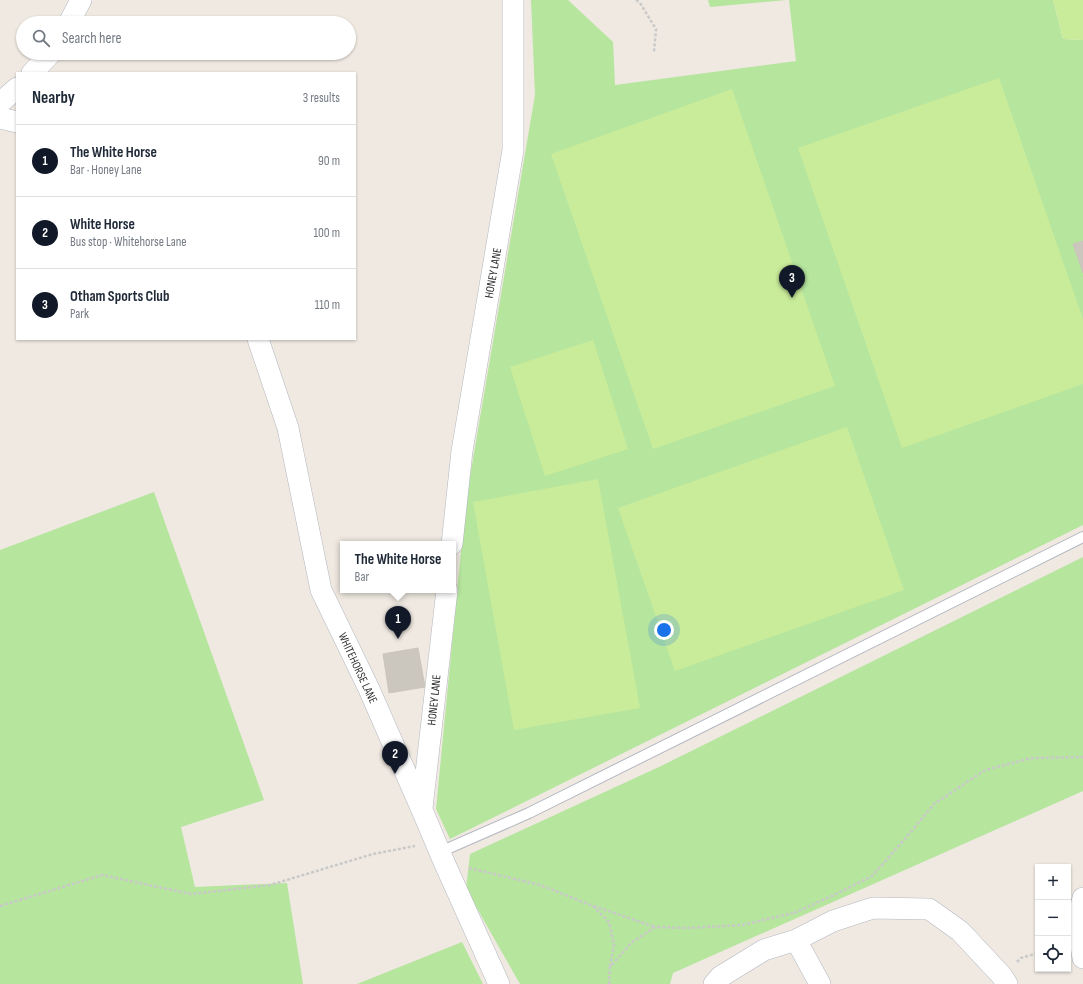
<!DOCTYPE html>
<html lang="en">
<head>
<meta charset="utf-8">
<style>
	body { margin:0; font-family:"Sofia Sans Condensed",sans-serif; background:#f6f6f7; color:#1f2937 }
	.controls { position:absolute; right:12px; bottom:12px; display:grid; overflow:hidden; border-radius:0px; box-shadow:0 1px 3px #0004 }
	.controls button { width:36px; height:36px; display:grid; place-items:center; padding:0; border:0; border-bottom:1px solid #e0e1e3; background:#fff; color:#1f2937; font:20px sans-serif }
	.you { position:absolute; left:664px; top:630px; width:14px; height:14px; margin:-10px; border:3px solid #fff; border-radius:50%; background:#1a73e8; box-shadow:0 0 0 6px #1a73e833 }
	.badge { display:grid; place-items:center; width:26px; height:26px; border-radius:50%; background:#111827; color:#fff; font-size:13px; font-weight:700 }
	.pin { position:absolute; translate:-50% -33px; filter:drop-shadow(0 1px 2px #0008) }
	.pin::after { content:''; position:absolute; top:21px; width:14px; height:12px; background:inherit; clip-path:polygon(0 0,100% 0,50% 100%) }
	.popup { position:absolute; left:340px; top:541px; width:116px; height:52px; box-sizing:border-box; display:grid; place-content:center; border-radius:0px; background:#fff; filter:drop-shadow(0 1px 3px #0005); font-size:13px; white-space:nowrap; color:#747a83 }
	.popup b { font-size:15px; color:#1f2937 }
	.popup::after { content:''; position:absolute; left:50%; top:100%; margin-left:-8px; border:8px solid transparent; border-top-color:#fff }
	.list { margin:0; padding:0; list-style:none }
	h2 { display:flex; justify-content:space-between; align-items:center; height:52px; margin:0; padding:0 16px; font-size:17px }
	h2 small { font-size:13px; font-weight:400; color:#747a83 }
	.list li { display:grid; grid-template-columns:26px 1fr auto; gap:12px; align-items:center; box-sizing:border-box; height:72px; padding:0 16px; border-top:1px solid #e0e1e3 }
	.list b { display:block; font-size:15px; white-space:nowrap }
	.list p { margin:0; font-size:13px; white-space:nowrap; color:#747a83 }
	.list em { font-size:13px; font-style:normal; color:#747a83 }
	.icon { flex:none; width:22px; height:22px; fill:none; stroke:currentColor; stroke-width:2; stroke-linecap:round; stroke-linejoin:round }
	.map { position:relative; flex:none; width:1083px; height:984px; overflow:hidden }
	.search { position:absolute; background:#fff; box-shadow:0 1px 3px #0004; left:16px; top:16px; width:340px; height:44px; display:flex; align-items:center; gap:10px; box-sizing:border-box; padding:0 14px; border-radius:22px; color:#747a83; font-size:15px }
	.panel { position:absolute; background:#fff; box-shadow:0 1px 3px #0004; left:16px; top:72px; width:340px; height:268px; border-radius:0px }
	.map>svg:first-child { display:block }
</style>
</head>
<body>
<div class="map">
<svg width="1083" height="984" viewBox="0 0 1083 984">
	<rect width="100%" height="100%" fill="#efe9e1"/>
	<path fill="#b6e59e" d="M 531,0 L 568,0 L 613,42 L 615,85 L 796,61 L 789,0 L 1053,0 L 1063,39 L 1083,40 L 1083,525 L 450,839 L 436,809 L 466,500 L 535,95 Z
		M 708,0 L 787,0 L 710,7 Z
		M 154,492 L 264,800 L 181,827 L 195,887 L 287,883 L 303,984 L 0,984 L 0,550 Z
		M 1083,557 L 1083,791 L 673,973 L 670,984 L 520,984 L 466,889 L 470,854 L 659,767 Z
		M 462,942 L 483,984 L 357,984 Z"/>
	<path fill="#c9ec9a" d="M 1053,0 L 1083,0 L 1083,40 L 1063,39 Z
		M 999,78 L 1083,319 L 1083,384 L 902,448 L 798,148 Z
		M 732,89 L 835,386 L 653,449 L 551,154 Z
		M 593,340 L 628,449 L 545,476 L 510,367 Z
		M 847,427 L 904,590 L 675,671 L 618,508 Z
		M 598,479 L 640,708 L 514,730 L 473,502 Z"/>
	<path fill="#cbc7bf" stroke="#cbc5ba" d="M 1083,241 L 1083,273 L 1073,244 Z
		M 418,648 L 425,687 L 389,693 L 383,654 Z"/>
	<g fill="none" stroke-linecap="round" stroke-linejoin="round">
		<defs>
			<path id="lane" d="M 440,852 L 529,813 L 1083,537"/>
			<path id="street" d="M 69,23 L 81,0
				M 32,73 L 51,53
				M 0,103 L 17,88
				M 0,118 L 17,122
				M 258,339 L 288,428 L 321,590 L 369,689 L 422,810 L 444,862 L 499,984
				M 452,544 L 462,451 L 513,150 L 513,0
				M 422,808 L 447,590
				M 1083,898 L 1077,922 L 1083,958
				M 796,940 L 820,984
				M 714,984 L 720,977 L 764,950 L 796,940 L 833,921 L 873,908 L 929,909 L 960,931 L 1002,976 L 1007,984"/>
		</defs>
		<use href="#lane" stroke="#b4b7c1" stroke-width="12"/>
		<use href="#street" stroke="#b4b7c1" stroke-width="22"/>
		<path stroke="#c9c9c9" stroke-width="2.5" stroke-dasharray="3 2" stroke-linecap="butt" d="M 636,0 L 640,3 L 656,29 L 654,52
			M 469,868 L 540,885 L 593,906 L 609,922 L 614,945 L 610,966
			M 0,906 L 102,875 L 191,894 L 270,885 L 373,854 L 415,846
			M 594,906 L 655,927
			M 794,913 L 836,894 L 872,876 L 905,839 L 934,804 L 985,770 L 1032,758 L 1083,757
			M 1017,962 L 1021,958 L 1038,953
			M 609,984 L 610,967 L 631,943 L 655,927 L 688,928 L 742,925 L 793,913"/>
		<use href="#lane" stroke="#fff" stroke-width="10"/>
		<use href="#street" stroke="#fff" stroke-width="21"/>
	</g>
	<g text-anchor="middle" stroke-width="3.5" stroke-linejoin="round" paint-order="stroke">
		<g font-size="12" fill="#2e2e2e" stroke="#fff">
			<text transform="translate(493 273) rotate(-80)" y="4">HONEY LANE</text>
			<text transform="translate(358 668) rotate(65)" y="4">WHITEHORSE LANE</text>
			<text transform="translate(434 700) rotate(-84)" y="4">HONEY LANE</text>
		</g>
	</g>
</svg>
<div class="controls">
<button>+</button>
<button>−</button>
<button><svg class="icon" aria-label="locate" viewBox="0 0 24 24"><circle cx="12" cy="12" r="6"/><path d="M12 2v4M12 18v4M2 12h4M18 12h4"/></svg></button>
</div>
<div class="you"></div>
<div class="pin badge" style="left:398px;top:639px">1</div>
<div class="popup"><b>The White Horse</b>Bar</div>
<div class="pin badge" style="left:395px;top:774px">2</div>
<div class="pin badge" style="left:792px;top:298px">3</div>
<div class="search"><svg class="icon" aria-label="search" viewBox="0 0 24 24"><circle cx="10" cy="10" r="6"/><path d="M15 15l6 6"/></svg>Search here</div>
<section class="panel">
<h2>Nearby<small>3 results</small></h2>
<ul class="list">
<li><span class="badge">1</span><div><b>The White Horse</b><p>Bar · Honey Lane</p></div><em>90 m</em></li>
<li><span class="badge">2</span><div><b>White Horse</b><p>Bus stop · Whitehorse Lane</p></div><em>100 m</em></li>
<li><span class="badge">3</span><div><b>Otham Sports Club</b><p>Park</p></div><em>110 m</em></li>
</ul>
</section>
</div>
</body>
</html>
